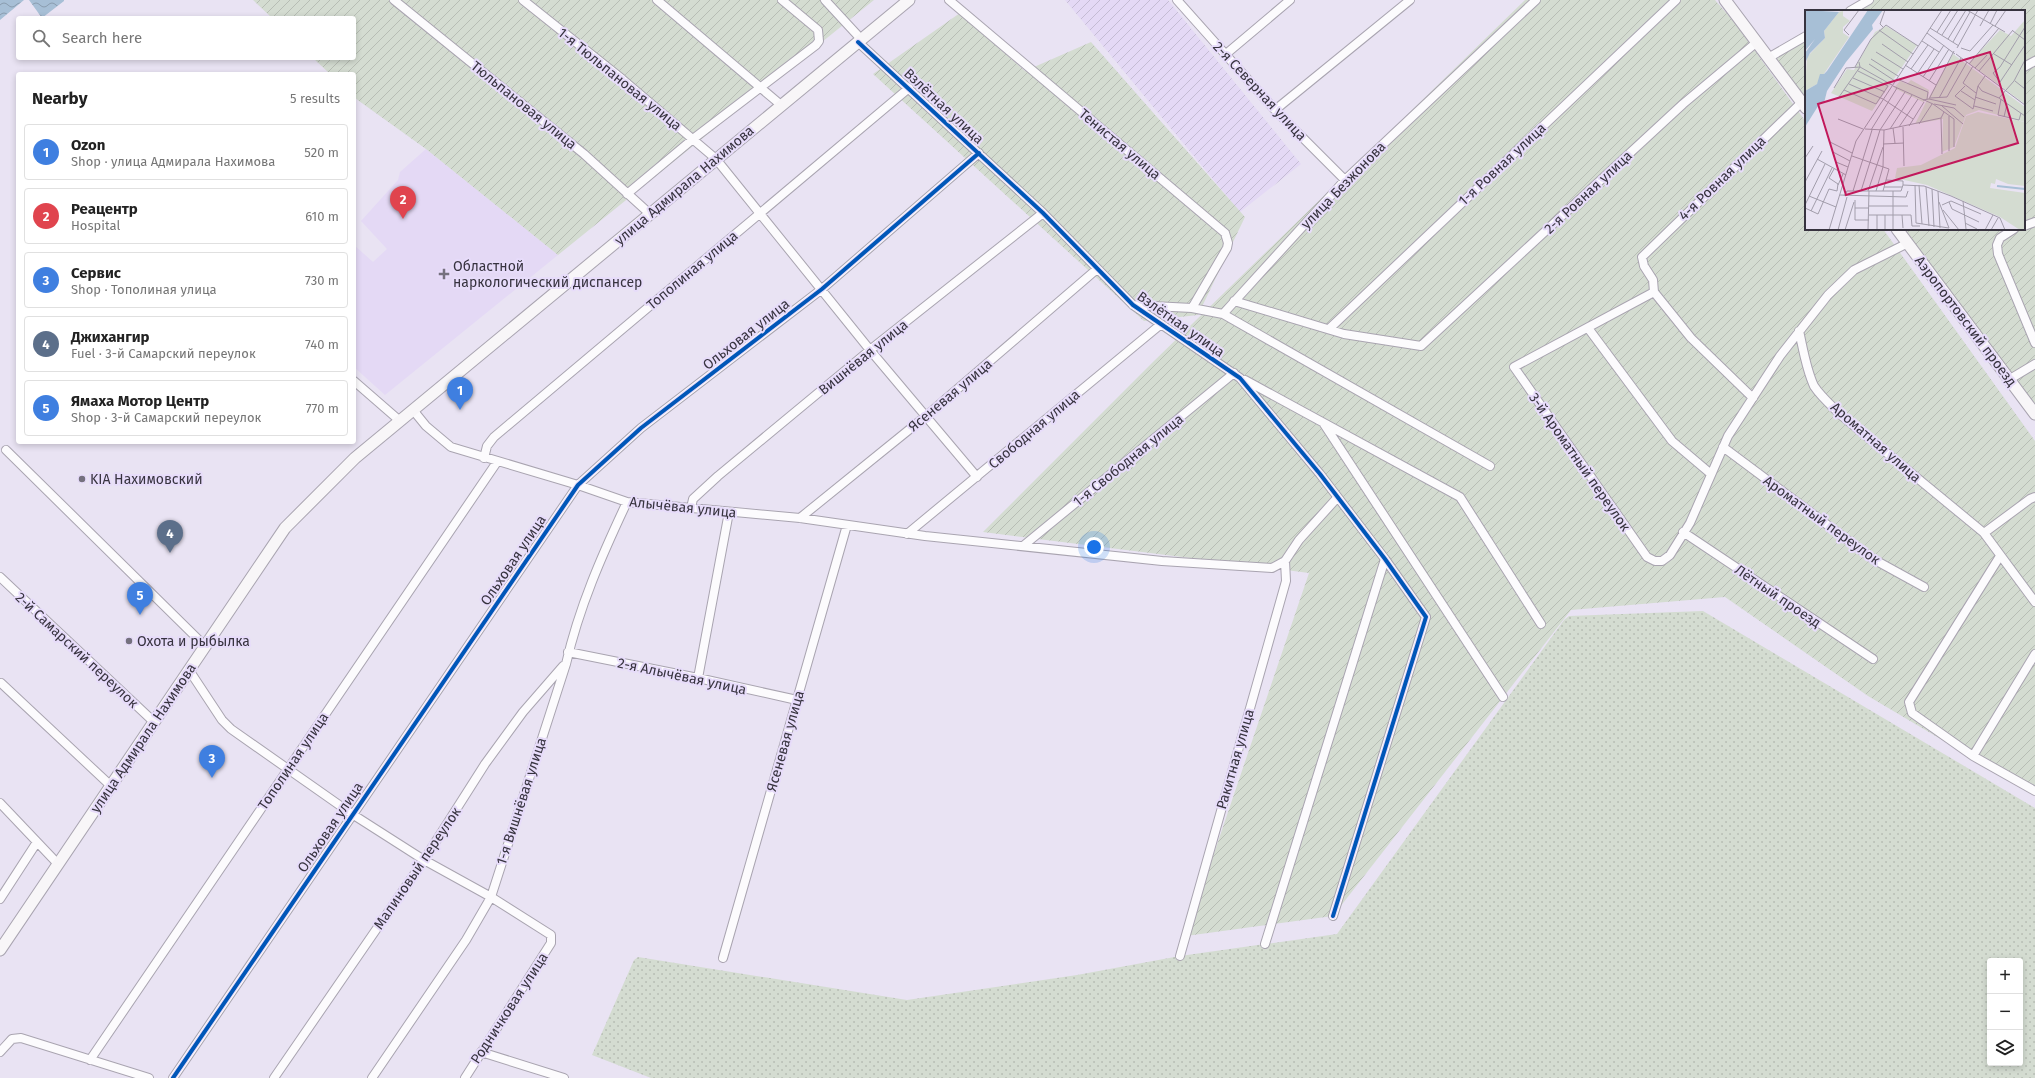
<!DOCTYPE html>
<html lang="en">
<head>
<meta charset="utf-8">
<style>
	body { margin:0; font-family:"Fira Sans",sans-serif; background:#f6f6f6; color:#222 }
	.controls { position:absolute; right:12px; bottom:12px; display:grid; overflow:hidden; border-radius:4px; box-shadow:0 2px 6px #0003 }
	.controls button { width:36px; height:36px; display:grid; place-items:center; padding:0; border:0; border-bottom:1px solid #e0e0e0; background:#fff; color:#222; font:20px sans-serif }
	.you { position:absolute; left:1094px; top:547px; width:14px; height:14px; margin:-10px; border:3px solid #fff; border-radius:50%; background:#1a73e8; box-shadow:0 0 0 6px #1a73e833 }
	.badge { display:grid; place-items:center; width:26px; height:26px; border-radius:50%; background:#ea580c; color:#fff; font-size:13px; font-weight:700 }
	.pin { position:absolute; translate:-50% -33px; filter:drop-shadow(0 1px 2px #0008) }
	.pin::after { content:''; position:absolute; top:21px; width:14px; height:12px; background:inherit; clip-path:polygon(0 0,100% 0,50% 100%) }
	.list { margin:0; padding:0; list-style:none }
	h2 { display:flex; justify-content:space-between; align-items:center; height:52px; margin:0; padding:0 16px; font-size:17px }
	h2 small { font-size:13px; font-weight:400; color:#767676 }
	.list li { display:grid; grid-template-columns:26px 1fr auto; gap:12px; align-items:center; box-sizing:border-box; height:56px; margin:0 8px 8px; padding:0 8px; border:1px solid #e0e0e0; border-radius:4px }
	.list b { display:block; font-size:15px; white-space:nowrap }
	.list p { margin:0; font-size:13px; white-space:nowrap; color:#767676 }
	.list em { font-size:13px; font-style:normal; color:#767676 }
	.icon { flex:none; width:22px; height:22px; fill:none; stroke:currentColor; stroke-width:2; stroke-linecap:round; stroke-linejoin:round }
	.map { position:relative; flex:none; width:2035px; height:1078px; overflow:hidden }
	.search { position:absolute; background:#fff; box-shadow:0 2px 6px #0003; left:16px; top:16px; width:340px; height:44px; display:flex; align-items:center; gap:10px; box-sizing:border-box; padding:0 14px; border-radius:4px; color:#767676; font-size:15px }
	.panel { position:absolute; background:#fff; box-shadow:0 2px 6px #0003; left:16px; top:72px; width:340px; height:372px; border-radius:4px }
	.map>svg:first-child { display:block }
</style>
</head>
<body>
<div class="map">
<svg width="2035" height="1078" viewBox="0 0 2035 1078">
	<defs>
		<pattern id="industrial-furrows" width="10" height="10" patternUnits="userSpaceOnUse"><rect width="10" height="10" fill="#e4d9f5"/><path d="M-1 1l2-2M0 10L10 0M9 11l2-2" fill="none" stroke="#c4bbd3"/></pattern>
		<pattern id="grass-dots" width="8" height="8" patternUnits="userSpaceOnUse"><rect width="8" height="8" fill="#d4dcd1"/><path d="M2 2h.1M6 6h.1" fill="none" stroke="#b7bdb4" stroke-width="1.8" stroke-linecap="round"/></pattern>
		<pattern id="garden-furrows" width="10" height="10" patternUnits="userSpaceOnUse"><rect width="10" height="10" fill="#d4dcd1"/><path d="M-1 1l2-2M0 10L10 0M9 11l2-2" fill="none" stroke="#b7bdb4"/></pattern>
		<pattern id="water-waves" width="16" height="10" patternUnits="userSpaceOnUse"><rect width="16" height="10" fill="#a7bfd6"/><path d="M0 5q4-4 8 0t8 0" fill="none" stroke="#899caf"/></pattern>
	</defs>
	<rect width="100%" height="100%" fill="#e9e3f3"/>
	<path fill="#e4d9f5" d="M 426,149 L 558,255 L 385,395 L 354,367 L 354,245 L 373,262 L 387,249 L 361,221 L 398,180 L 400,172 Z"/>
	<path fill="url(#industrial-furrows)" d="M 1065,0 L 1168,0 L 1301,164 L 1240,212 Z"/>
	<path fill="url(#grass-dots)" fill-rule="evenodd" d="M 1703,611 L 2035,808 L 2035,1078 L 651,1078 L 592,1055 L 634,960 L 638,957 L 907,1000 L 1077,975 L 1180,956 L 1337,934 L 1564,620 L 1569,616 ZM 1990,961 L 2020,961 L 2020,1063 L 1990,1063 Z"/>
	<path fill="url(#garden-furrows)" d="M 253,0 L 874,0 L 558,255 L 426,149 L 359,101 L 354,97 L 354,74 L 330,74 L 313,58 L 354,58 L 354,18 L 272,18 Z
		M 1525,0 L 1715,0 L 1735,23 L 1806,122 L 1806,229 L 1883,229 L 2035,441 L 2035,795 L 1868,696 L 1725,597 L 1571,610 L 1333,916 L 1186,936 L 1309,573 L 983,532 L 1154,361 Z
		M 1869,0 L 2035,0 L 2035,404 L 1902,229 L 2024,229 L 2024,11 L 1851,11 Z
		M 960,13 L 1025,71 L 1091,42 L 1245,217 L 1198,315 L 1144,321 L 873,74 Z
		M 1806,37 L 1806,102 L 1772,57 Z"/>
	<path fill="url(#water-waves)" d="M 0,0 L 24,0 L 0,20 Z
		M 29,0 L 64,0 L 64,1 L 42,18 Z"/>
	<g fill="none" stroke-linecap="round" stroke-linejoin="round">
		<defs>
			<path id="minor" d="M 394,0 L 584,154 L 650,214
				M 523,0 L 622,79 L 716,159 L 870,350 L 977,477
				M 657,0 L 781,105
				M 825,0 L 861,39
				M 949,0 L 1225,233 L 1228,243 L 1227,248 L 1192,308
				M 1177,0 L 1275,110 L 1345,180
				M 1850,11 L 1869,0
				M 858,42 L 1043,213 L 1133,305 L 1240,378 L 1320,474 L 1385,559 L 1426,617 L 1333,916
				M 1226,54 L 1290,0
				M 1768,58 L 1806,36
				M 2024,67 L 2035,61
				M 1275,110 L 1410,0
				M 627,194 L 693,139 L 816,45 L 819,41 L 818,30 L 782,0
				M 2024,226 L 2035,222
				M 2014,229 L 2000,238 L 1997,245 L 1998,254 L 2035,343
				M 1654,292 L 1514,367 L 1647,557 L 1655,561 L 1662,561 L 1670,555 L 1690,523 L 1728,436 L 1780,356 L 1828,295 L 1854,270 L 1908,243
				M 1234,301 L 1344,334 L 1421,346 L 1683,104 L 1757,42
				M 1133,305 L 1192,308 L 1223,314 L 1345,180 L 1536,0
				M 1223,314 L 1490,466
				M 1588,328 L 1672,441 L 1711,474
				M 1329,329 L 1676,0
				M 1799,331 C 1803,348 1806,369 1814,386 C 1821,397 1833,407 1842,416 L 1984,533
				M 2010,379 L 2035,364
				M 1245,380 L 1460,497 L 1541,624
				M 354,381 L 400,421
				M 1753,398 L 1691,338 L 1654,292 L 1653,280 L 1644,266 L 1642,257 L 1802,102
				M 413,410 L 426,426 L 451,447 L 578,485 L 627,502 L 800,518 L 925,536 L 1162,561 L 1272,568 L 1285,561 L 1299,540 L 1337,498
				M 1324,424 L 1503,697
				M 1723,447 L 1873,559 L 1924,587
				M 6,450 L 205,646
				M 484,458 L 487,446 L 494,437 L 909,88
				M 2035,497 L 2030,499 L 1984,533 L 2035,602
				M 691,508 L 693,499 L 718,476 L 870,350 L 1043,213
				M 800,518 L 926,416 L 1097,269
				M 1683,532 L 1873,659
				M 907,534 L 1160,325
				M 1023,546 L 1234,373
				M 2000,556 L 1909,702 L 1912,713 L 1973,756 L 2035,791
				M 0,577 L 154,722
				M 568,652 L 698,678 L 797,700
				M 189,670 L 222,720 L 231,729 L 352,814 L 424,860 L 491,897 L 551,935 L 551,943 L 465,1078
				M 698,678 L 729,512
				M 1,683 L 110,785
				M 1973,756 L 2035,654
				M 0,803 L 58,864
				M 0,899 L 37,842
				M 1265,944 L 1385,559
				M 1180,956 L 1286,581 L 1285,561
				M 723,958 L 847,525
				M 0,1052 L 12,1039 L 21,1038 L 149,1078
				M 481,1052 L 564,1078
				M 90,1060 L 497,462
				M 173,1078 L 578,485 L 641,428 L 822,289 L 979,153
				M 274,1078 L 424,860 L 485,764 L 523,712 L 563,666
				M 372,1078 L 466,940 L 491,897 L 566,664 C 579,607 602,555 627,502"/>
			<path id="secondary" d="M 1725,0 L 1806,108
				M 1897,229 L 2035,414
				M 0,950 L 285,528 L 355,458 L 909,0"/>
		</defs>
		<use href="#minor" stroke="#a9a4b0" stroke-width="10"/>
		<use href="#secondary" stroke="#a9a4b0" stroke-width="13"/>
		<use href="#minor" stroke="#fcfbfd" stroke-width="8"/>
		<use href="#secondary" stroke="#f8f6f8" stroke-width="11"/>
		<defs>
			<path id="cycleway" d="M 858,42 L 1043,213 L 1133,305 L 1240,378 L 1320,474 L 1385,559 L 1426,617 L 1333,916
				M 173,1078 L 578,485 L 641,428 L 822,289 L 979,153"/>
		</defs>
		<use href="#cycleway" stroke="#e7dcfa" stroke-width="6"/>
		<use href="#cycleway" stroke="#0057b8" stroke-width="4"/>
	</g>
	<g fill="#75717e" stroke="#e7dcfa" stroke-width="1.5">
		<path d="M442 268h4v4h4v4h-4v4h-4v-4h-4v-4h4z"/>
		<circle cx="82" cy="479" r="4"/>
		<circle cx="129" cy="641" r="4"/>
	</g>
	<g text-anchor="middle" stroke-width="4" stroke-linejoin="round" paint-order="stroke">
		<g font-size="14" fill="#37333f" stroke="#e7dcfa">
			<text transform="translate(620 79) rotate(39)" y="5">1-я Тюльпановая улица</text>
			<text transform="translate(1260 91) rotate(47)" y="5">2-я Северная улица</text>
			<text transform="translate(524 105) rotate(39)" y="5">Тюльпановая улица</text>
			<text transform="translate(944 106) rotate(43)" y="5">Взлётная улица</text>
			<text transform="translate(1120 144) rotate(40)" y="5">Тенистая улица</text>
			<text transform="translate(1502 164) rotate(-43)" y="5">1-я Ровная улица</text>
			<text transform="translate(1722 178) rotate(-44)" y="5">4-я Ровная улица</text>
			<text transform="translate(684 185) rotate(-40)" y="5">улица Адмирала Нахимова</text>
			<text transform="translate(1343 185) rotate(-46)" y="5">улица Безжонова</text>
			<text transform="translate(1588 192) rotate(-43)" y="5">2-я Ровная улица</text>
			<text transform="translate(692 270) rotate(-40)" y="5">Тополиная улица</text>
			<text transform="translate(1966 321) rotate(53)" y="5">Аэропортовский проезд</text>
			<text transform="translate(1181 324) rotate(35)" y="5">Взлётная улица</text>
			<text transform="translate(746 334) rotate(-38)" y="5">Ольховая улица</text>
			<text transform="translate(863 357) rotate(-39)" y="5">Вишнёвая улица</text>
			<text transform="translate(950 395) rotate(-40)" y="5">Ясеневая улица</text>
			<text transform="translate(1034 429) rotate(-40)" y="5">Свободная улица</text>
			<text transform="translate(1876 442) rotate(41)" y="5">Ароматная улица</text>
			<text transform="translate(1128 460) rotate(-39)" y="5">1-я Свободная улица</text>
			<text transform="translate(1580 462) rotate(55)" y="5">3-й Ароматный переулок</text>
			<text transform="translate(683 507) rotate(6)" y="5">Алычёвая улица</text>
			<text transform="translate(1822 520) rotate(36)" y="5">Ароматный переулок</text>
			<text transform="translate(513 560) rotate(-56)" y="5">Ольховая улица</text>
			<text transform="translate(1778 596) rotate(34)" y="5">Лётный проезд</text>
			<text transform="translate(77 650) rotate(43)" y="5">2-й Самарский переулок</text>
			<text transform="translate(682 676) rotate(12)" y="5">2-я Алычёвая улица</text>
			<text transform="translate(143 738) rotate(-56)" y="5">улица Адмирала Нахимова</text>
			<text transform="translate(785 741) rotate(-74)" y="5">Ясеневая улица</text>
			<text transform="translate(1235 759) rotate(-74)" y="5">Ракитная улица</text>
			<text transform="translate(293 761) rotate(-56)" y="5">Тополиная улица</text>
			<text transform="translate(521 801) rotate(-72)" y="5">1-я Вишнёвая улица</text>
			<text transform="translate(330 827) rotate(-56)" y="5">Ольховая улица</text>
			<text transform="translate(417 868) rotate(-56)" y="5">Малиновый переулок</text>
			<text transform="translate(509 1008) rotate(-57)" y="5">Родничковая улица</text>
		</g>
		<g font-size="14" fill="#37333f" stroke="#e7dcfa" text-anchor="start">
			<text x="453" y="271">Областной<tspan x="453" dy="16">наркологический диспансер</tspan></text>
			<text x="90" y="484">KIA Нахимовский</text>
			<text x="137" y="646">Охота и рыбылка</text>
		</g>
	</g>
	<g transform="translate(1805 10)">
		<rect width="220" height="220" fill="#e9e3f3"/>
		<path d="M 38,1 L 38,6 L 45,11 L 38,17 L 38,23 L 44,27 L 12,74 L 0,81 L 2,47 L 20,28 L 19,21 L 34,2 ZM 173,102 L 220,112 L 220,176 L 203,174 L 191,169 L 190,174 L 186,173 L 185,178 L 220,183 L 220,220 L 215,220 L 195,207 L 122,175 L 90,168 L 92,158 L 116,155 L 150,138 L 161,106 Z" fill="#d4dcd1"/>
		<path d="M 220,10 L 220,94 L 164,53 L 195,20 L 206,26 ZM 81,16 L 112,35 L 67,101 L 26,83 L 42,59 L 49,60 L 70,22 ZM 148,44 L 220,97 L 220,112 L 174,100 L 161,105 L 149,137 L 137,142 L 138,109 L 110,114 L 122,90 L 118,92 L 89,78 L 95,71 L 102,74 L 106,70 L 124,80 L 123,89 Z" fill="#d4dcd1"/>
		<path d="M 0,0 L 34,2 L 19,21 L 20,28 L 5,43 L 0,53 L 0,43 L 10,29 L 0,41 ZM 63,0 L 78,0 L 67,15 L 68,19 L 41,52 L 22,81 L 19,93 L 15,93 L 0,117 L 0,81 L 12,74 L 15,64 L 19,64 L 22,61 Z" fill="#a7bfd6"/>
		<path fill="none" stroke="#a7bfd6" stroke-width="2" d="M 192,176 L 220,179"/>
		<path fill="none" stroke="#a29dab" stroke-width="1" d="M 162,0 L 200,22M 185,14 L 192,0M 175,16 L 184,0M 190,16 L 201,0M 78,17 L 75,14 L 80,0M 125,18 L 154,36M 74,20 L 108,44M 208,21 L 220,30M 132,22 L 146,0M 122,23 L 150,44M 44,25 L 39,20 L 54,0M 137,25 L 153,0M 143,29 L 161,0M 117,31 L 134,42M 148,32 L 165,2M 77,34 L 103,52M 152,38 L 173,0M 156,38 L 165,41 L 188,15M 71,42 L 98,59M 151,44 L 220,95M 189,44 L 207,55M 66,49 L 93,66M 220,50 L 209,71 L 194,88 L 220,106M 54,52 L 55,57 L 87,75M 64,54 L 90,71M 164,54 L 194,18M 100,55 L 131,75M 168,56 L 158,73 L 171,83M 50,57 L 66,29 L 81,15 L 113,36M 170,58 L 182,45M 106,59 L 123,35M 53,61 L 83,76 L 71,94M 174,61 L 208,20M 112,64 L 129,39M 118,67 L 139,35M 48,68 L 80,82M 92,69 L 123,82 L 122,89M 124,71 L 144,39M 210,71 L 220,79M 195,72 L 188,63 L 195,57 L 220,17M 195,72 L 220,35M 44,74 L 78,89 L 108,109M 88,76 L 128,94 L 149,109 L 149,137M 160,76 L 150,86 L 168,99 L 173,76 L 180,66M 173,76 L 177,81 L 194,88M 29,78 L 41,58 L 55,57 L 34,87M 39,80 L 71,94M 156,81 L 170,90M 170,87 L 191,94M 125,88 L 142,87 L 162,52M 134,88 L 156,48M 124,89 L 151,95M 196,89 L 193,105 L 214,110 L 216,103M 118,90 L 124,89 L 149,41M 129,94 L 149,98 L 159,107M 137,96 L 158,114M 169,96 L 188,101M 199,107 L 202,94M 33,109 L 58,119M 114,114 L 127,94M 104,116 L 119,92M 94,117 L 113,89M 98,117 L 99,156M 88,118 L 90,133M 60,119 L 79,120 L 136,108M 85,119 L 107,85M 66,120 L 92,78M 25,132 L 47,143M 78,134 L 99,133M 144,141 L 144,106M 28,142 L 45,151M 137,144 L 136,108 L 139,102M 47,146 L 84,159 L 78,181M 0,148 L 8,136M 12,149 L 41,165M 31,152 L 43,157M 81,170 L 98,171 L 98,175 L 119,176 L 146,186 L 195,208 L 200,220M 0,172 L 17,141M 33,175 L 38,164M 110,175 L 111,213 L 144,218 L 134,192M 114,175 L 117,214M 79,177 L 97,177M 121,177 L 124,216M 127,179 L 129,217M 48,181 L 67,120M 56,181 L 75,120 L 100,82M 63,181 L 78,137M 71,181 L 78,157 L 79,120M 133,181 L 135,218M 35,185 L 101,187 L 103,181M 4,186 L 31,197M 39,186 L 42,181 L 96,181 L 98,175M 50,190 L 50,210 L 64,210M 158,191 L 161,219M 144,192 L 147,199 L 174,212M 0,195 L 20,154M 137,195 L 146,191 L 176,204M 64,196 L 103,196M 0,198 L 13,204 L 24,179 L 32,181 L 33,174 L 24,168 L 29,159M 50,198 L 64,198M 138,200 L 154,220M 6,201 L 27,158M 64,205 L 106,205 L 107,216 L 115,216M 80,205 L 80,220M 97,205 L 98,218M 160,213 L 172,219M 88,219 L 88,181M 24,220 L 51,131 L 137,0M 33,220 L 42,187M 40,220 L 49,192M 63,220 L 64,181M 72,220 L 72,205M 180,220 L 188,205M 186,220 L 193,208"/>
		<path fill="#c2185b" fill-opacity="0.15" stroke="#c2185b" stroke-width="2" d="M 185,42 L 213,133 L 41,185 L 13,94 Z"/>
		<rect width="220" height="220" fill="none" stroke="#37333f" stroke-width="2"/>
	</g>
</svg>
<div class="controls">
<button>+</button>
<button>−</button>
<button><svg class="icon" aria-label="layers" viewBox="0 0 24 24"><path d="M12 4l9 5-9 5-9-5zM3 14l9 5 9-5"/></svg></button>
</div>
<div class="you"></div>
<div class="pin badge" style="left:460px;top:410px;background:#3f7fe0">1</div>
<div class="pin badge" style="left:403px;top:219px;background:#e0444e">2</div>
<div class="pin badge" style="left:212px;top:778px;background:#3f7fe0">3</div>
<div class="pin badge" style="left:170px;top:553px;background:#5c6f8a">4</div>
<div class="pin badge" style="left:140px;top:615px;background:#3f7fe0">5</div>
<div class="search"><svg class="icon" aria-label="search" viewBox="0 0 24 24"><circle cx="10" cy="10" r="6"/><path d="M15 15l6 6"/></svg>Search here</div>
<section class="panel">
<h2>Nearby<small>5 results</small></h2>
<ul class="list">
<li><span class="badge" style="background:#3f7fe0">1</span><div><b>Ozon</b><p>Shop · улица Адмирала Нахимова</p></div><em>520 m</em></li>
<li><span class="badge" style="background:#e0444e">2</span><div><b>Реацентр</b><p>Hospital</p></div><em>610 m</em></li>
<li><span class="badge" style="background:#3f7fe0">3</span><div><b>Сервис</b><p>Shop · Тополиная улица</p></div><em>730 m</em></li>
<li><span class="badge" style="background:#5c6f8a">4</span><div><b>Джихангир</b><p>Fuel · 3-й Самарский переулок</p></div><em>740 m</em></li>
<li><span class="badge" style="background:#3f7fe0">5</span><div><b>Ямаха Мотор Центр</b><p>Shop · 3-й Самарский переулок</p></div><em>770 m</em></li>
</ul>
</section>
</div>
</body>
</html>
